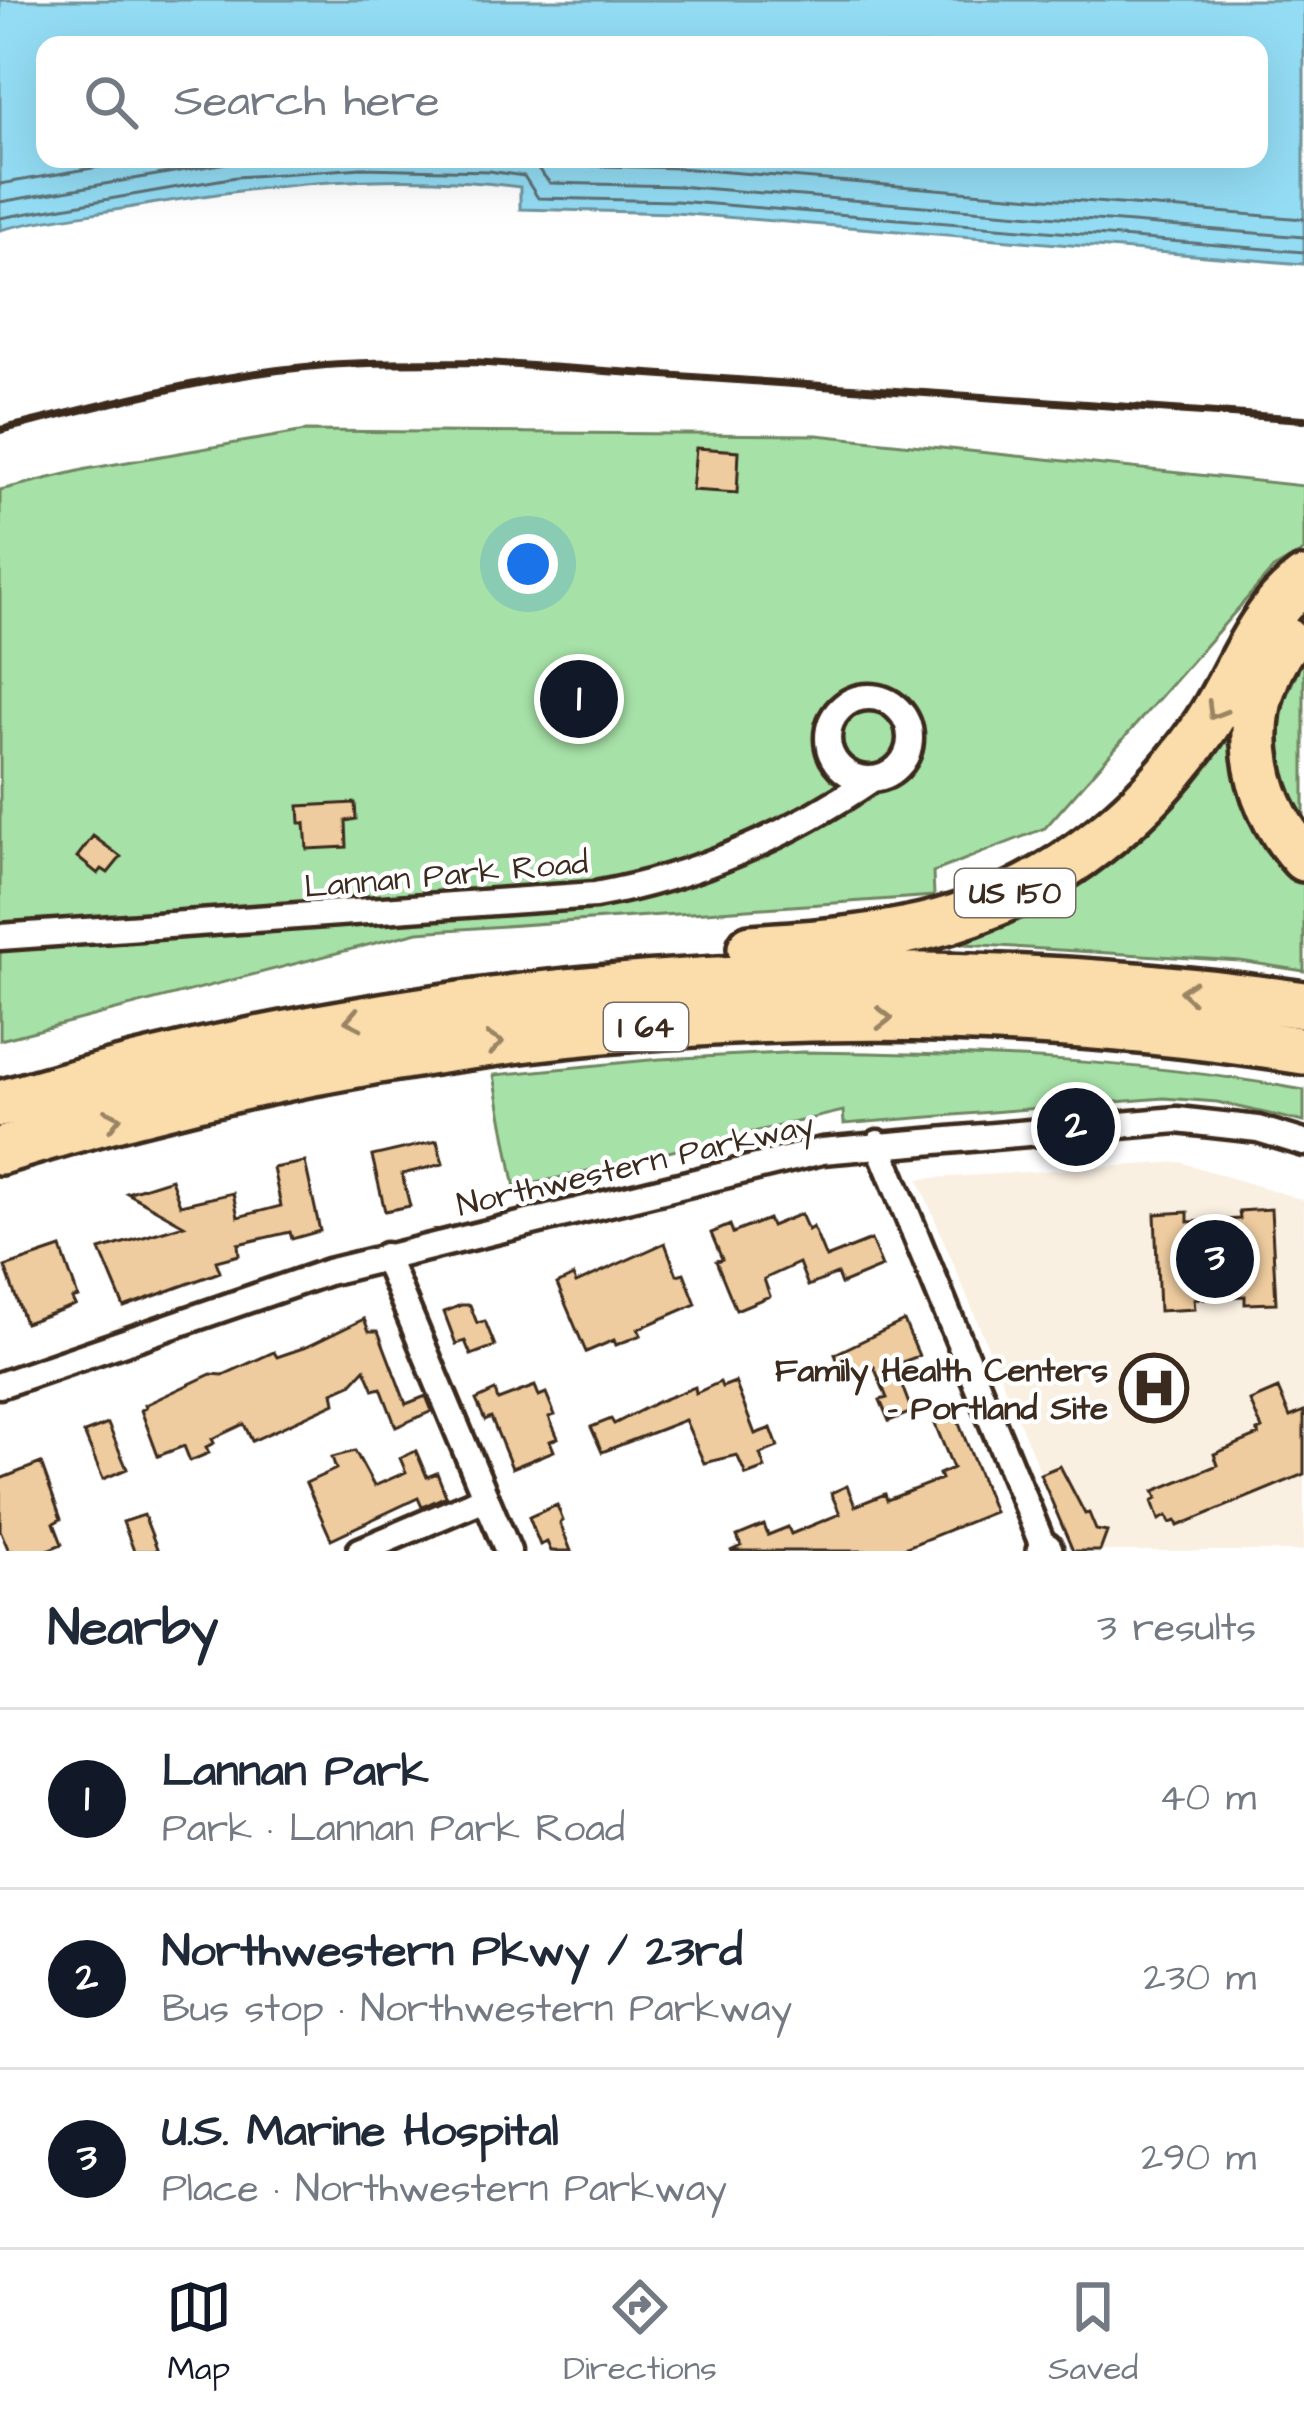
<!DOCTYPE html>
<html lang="en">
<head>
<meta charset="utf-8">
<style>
	body { margin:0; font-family:"Architects Daughter",sans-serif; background:#f6f6f7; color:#1f2937 }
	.you { position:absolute; left:528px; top:564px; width:42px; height:42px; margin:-30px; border:9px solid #fff; border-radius:50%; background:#1a73e8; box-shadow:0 0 0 18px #1a73e833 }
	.badge { display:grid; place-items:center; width:78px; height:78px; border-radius:50%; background:#111827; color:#fff; font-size:39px; font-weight:700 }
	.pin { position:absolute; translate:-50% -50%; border:6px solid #fff; box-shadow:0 3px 12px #0006 }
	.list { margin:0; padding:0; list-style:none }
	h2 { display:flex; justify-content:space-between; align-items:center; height:156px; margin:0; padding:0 48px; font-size:51px }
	h2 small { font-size:39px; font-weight:400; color:#747a83 }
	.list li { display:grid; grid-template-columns:78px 1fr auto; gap:36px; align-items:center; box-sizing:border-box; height:180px; padding:0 48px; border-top:3px solid #e0e1e3 }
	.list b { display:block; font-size:45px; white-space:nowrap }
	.list p { margin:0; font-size:39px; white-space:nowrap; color:#747a83 }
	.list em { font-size:39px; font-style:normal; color:#747a83 }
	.icon { flex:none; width:66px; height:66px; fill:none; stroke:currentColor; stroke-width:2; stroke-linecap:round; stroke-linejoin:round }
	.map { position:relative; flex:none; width:1304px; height:1551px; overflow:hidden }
	.search { position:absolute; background:#fff; box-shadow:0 12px 48px #0002; left:36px; right:36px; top:36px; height:132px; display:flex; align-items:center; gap:30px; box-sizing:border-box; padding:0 42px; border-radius:24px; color:#747a83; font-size:45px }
	.sheet { height:696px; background:#fff }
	nav { display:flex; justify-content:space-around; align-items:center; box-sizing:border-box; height:168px; border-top:3px solid #e0e1e3; background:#fff; font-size:33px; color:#747a83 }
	nav a { display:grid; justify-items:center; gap:6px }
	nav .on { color:#111827 }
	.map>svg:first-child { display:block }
</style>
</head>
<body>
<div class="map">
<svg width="1304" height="1551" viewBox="0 0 1304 1551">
	<rect width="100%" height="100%" fill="#fff"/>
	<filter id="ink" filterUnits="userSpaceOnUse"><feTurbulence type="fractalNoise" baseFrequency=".00833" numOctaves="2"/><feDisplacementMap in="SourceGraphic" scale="24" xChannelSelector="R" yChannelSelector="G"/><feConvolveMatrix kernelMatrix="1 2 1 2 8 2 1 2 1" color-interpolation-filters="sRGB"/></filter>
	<g filter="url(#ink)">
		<path fill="#faf0e2" d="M 1180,1162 L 1304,1200 L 1304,1551 L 1073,1551 L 918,1179 Z"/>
		<path fill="#a6e1a7" stroke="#708662" stroke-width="3" d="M 305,431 L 817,435 L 1304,486 L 1304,551 L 1272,570 L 1045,828 L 933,872 L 934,896 L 418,932 L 0,1040 L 0,490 L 87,469 Z
			M 1304,657 L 1304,830 L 1295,819 L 1272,750 L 1277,717 Z
			M 1220,738 L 1226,740 L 1231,748 L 1245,812 L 1304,878 L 1304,971 L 1240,961 L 948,943 Z
			M 803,1052 C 972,1054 1138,1059 1304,1090 L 1304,1122 L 1217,1102 L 1164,1098 L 844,1124 L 843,1111 L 515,1188 L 494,1075 L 660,1059 Z"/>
		<path fill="#93dcf4" stroke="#70959e" stroke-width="3" fill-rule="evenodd" d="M 0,0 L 1304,0 L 1304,264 L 675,213 L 520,209 L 520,187 C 390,169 256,186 127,208 C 85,215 41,219 0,230 ZM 45,45 L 1259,45 L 1259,159 L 45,159 Z"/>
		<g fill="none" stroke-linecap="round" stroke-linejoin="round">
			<path stroke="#5e7174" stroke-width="3" d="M 514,159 L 534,164 L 550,183 L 677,186 L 1304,237
				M 554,159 L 561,165 L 679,168 L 1304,219
				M 0,184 L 145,159
				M 0,202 L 232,162 L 280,159
				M 0,218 L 236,177 L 362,168 L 488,171 L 524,176 L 538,198 L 676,201 L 1304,252"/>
		</g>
		<path fill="#eecc9f" stroke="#3b2a1e" stroke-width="3" d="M 696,448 L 739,451 L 737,493 L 692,490 Z
			M 355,803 L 356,819 L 346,821 L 347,847 L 307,849 L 305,823 L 300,823 L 299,806 Z
			M 93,836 L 121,857 L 108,873 L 102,869 L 98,874 L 77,857 Z
			M 437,1141 L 443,1164 L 402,1174 L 410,1206 L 385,1211 L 372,1156 Z
			M 305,1162 L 320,1231 L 292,1239 L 290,1232 L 238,1244 L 239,1255 L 216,1261 L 220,1272 L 124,1307 L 100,1250 L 184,1225 L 127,1193 L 171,1179 L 180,1205 L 233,1193 L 238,1217 L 281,1206 L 273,1168 Z
			M 1271,1209 L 1276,1303 L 1245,1304 L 1245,1296 L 1194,1299 L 1195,1309 L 1159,1311 L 1155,1214 L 1188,1212 L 1188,1222 L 1240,1219 L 1239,1211 Z
			M 801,1214 L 808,1230 L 813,1227 L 826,1258 L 871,1240 L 882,1267 L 841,1284 L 837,1274 L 808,1286 L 799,1263 L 764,1279 L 770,1296 L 736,1310 L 716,1261 L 722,1259 L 711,1233 L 730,1225 L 733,1233 L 768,1219 L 771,1226 Z
			M 665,1243 L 677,1275 L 684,1273 L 696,1304 L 638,1329 L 641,1335 L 616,1345 L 614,1340 L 586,1352 L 557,1284 L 573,1276 L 576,1283 Z
			M 61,1248 L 78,1297 L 72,1299 L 75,1305 L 25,1323 L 5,1267 Z
			M 461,1305 L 470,1305 L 477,1323 L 485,1321 L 495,1346 L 471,1355 L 465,1341 L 456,1344 L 444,1312 Z
			M 364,1319 L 369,1331 L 378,1331 L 406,1404 L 426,1396 L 432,1411 L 396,1427 L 381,1388 L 374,1390 L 365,1369 L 351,1384 L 333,1392 L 335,1403 L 252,1441 L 244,1424 L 212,1439 L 214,1443 L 206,1447 L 209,1453 L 190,1461 L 184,1446 L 158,1456 L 141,1410 L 146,1408 L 145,1405 L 211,1374 L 223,1375 L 274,1352 L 277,1357 L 306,1347 Z
			M 904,1321 L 919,1356 L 894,1365 L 912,1412 L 889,1421 L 880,1400 L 887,1398 L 874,1367 L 844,1378 L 835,1354 Z
			M 720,1382 L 722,1387 L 735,1382 L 755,1434 L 771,1428 L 778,1447 L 760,1454 L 765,1468 L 746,1475 L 737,1455 L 704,1463 L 685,1420 L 602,1452 L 591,1427 L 611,1419 L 614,1424 L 659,1401 L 695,1387 L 696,1393 Z
			M 535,1386 L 539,1396 L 546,1393 L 555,1415 L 549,1417 L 558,1438 L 550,1441 L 554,1451 L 512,1468 L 491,1417 L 485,1420 L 476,1400 L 495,1391 L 498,1400 Z
			M 1278,1389 L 1290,1417 L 1304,1411 L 1304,1474 L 1178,1526 L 1176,1521 L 1170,1523 L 1167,1516 L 1159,1520 L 1152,1501 L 1157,1498 L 1154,1491 L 1218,1465 L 1214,1454 L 1259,1435 L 1257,1431 L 1262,1429 L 1250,1401 Z
			M 956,1416 L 994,1512 L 897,1551 L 730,1551 L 741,1546 L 737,1536 L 764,1525 L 768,1535 L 788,1527 L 791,1534 L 840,1514 L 831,1493 L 847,1486 L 855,1506 L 885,1494 L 887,1500 L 941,1479 L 939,1474 L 953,1468 L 935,1424 Z
			M 108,1424 L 127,1469 L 103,1479 L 84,1433 Z
			M 355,1451 L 374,1486 L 406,1472 L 400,1458 L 416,1451 L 427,1477 L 437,1473 L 446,1496 L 422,1507 L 418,1498 L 331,1539 L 306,1483 L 336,1469 L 332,1457 Z
			M 41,1463 L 61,1519 L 54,1523 L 62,1544 L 45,1551 L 9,1551 L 0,1530 L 0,1479 Z
			M 1060,1466 L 1085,1514 L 1089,1513 L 1096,1530 L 1107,1532 L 1100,1551 L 1073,1551 L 1040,1474 Z
			M 557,1505 L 563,1521 L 560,1523 L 571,1551 L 551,1551 L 547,1542 L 540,1545 L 529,1517 Z
			M 144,1515 L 158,1551 L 134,1551 L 123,1522 Z"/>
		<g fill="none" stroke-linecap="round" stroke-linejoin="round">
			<defs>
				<path id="street" d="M828 738a41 41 0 1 1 82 0a41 41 0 1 1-82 0Z
					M 0,937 L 595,895 C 694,877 789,836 872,779
					M 878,1143 L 1045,1551
					M 385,1256 L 508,1551
					M 0,1385 L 328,1272 L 822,1151 L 1177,1120 L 1258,1129 L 1304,1143
					M 360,1551 L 485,1498"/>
				<path id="secondary" d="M 1044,1551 L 1045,1550"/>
				<path id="highway" d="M 1286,641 C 1237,709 1248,797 1304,858
					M 751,948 C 809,944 867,940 923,927 C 1037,900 1136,826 1202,731 C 1238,681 1252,620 1304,581
					M 0,1104 C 424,980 866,943 1304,1005
					M 0,1151 C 418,1021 871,982 1304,1051"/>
			</defs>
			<use href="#street" stroke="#3b2a1e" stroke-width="33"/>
			<use href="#secondary" stroke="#3b2a1e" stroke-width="42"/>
			<use href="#highway" stroke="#3b2a1e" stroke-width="54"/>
			<use href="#street" stroke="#fff" stroke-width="24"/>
			<use href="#secondary" stroke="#fff" stroke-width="33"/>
			<use href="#highway" stroke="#faddab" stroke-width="45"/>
			<path stroke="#3b2a1e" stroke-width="8" d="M 0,430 C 104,405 209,375 316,366 C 368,361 421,363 473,362 L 1304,419"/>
		</g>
		<defs><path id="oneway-chevron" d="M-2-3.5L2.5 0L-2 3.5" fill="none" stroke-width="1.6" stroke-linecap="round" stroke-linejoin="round" transform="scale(3)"/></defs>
		<g stroke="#9a8464">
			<use href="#oneway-chevron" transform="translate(1215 711) rotate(121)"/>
			<use href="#oneway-chevron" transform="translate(1188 992) rotate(-175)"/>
			<use href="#oneway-chevron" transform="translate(884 1018)"/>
			<use href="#oneway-chevron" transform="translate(353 1020) rotate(169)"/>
			<use href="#oneway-chevron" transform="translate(495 1043) rotate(-9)"/>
			<use href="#oneway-chevron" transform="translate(113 1119) rotate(-14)"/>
		</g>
	</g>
	<defs>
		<symbol id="hospital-ring" viewBox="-11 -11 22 22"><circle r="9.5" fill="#fff" stroke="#3b2a1e" stroke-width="1.5"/><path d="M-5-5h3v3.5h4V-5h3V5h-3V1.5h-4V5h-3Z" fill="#3b2a1e"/></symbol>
	</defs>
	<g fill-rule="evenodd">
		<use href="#hospital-ring" x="1116" y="1350" width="76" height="76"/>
	</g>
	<g text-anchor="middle" stroke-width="9" stroke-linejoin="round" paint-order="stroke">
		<g fill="#fff" stroke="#766a62" stroke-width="3">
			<rect x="955" y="869" width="120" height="48" rx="9"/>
			<rect x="604" y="1003" width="84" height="48" rx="9"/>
		</g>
		<g font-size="30" font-weight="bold" fill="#3b2a1e">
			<text x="1015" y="903">US 150</text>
			<text x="646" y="1037">I 64</text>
		</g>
		<g font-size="33" fill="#3b2a1e" stroke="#fff">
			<text transform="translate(446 873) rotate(-5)" y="12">Lannan Park Road</text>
			<text transform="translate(635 1163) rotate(-13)" y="12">Northwestern Parkway</text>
		</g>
		<g font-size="33" font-weight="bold" fill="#3b2a1e" stroke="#fff" text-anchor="end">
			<text x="1108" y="1381">Family Health Centers<tspan x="1108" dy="38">– Portland Site</tspan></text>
		</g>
	</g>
</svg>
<div class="you"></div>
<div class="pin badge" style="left:579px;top:699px">1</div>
<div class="pin badge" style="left:1076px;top:1127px">2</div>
<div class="pin badge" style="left:1215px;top:1259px">3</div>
<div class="search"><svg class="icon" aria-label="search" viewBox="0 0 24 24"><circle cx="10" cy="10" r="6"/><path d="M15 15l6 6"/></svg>Search here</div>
</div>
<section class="sheet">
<h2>Nearby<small>3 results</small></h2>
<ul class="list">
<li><span class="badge">1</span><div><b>Lannan Park</b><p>Park · Lannan Park Road</p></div><em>40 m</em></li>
<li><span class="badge">2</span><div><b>Northwestern Pkwy / 23rd</b><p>Bus stop · Northwestern Parkway</p></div><em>230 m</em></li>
<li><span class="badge">3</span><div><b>U.S. Marine Hospital</b><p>Place · Northwestern Parkway</p></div><em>290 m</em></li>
</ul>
</section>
<nav>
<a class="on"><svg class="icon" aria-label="map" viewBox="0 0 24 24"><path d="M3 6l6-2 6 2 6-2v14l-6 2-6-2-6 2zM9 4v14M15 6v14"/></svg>Map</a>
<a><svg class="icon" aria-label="directions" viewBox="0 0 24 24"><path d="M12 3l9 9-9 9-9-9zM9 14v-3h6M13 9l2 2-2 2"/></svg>Directions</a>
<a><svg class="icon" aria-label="saved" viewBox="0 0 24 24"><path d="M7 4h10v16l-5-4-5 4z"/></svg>Saved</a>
</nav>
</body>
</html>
